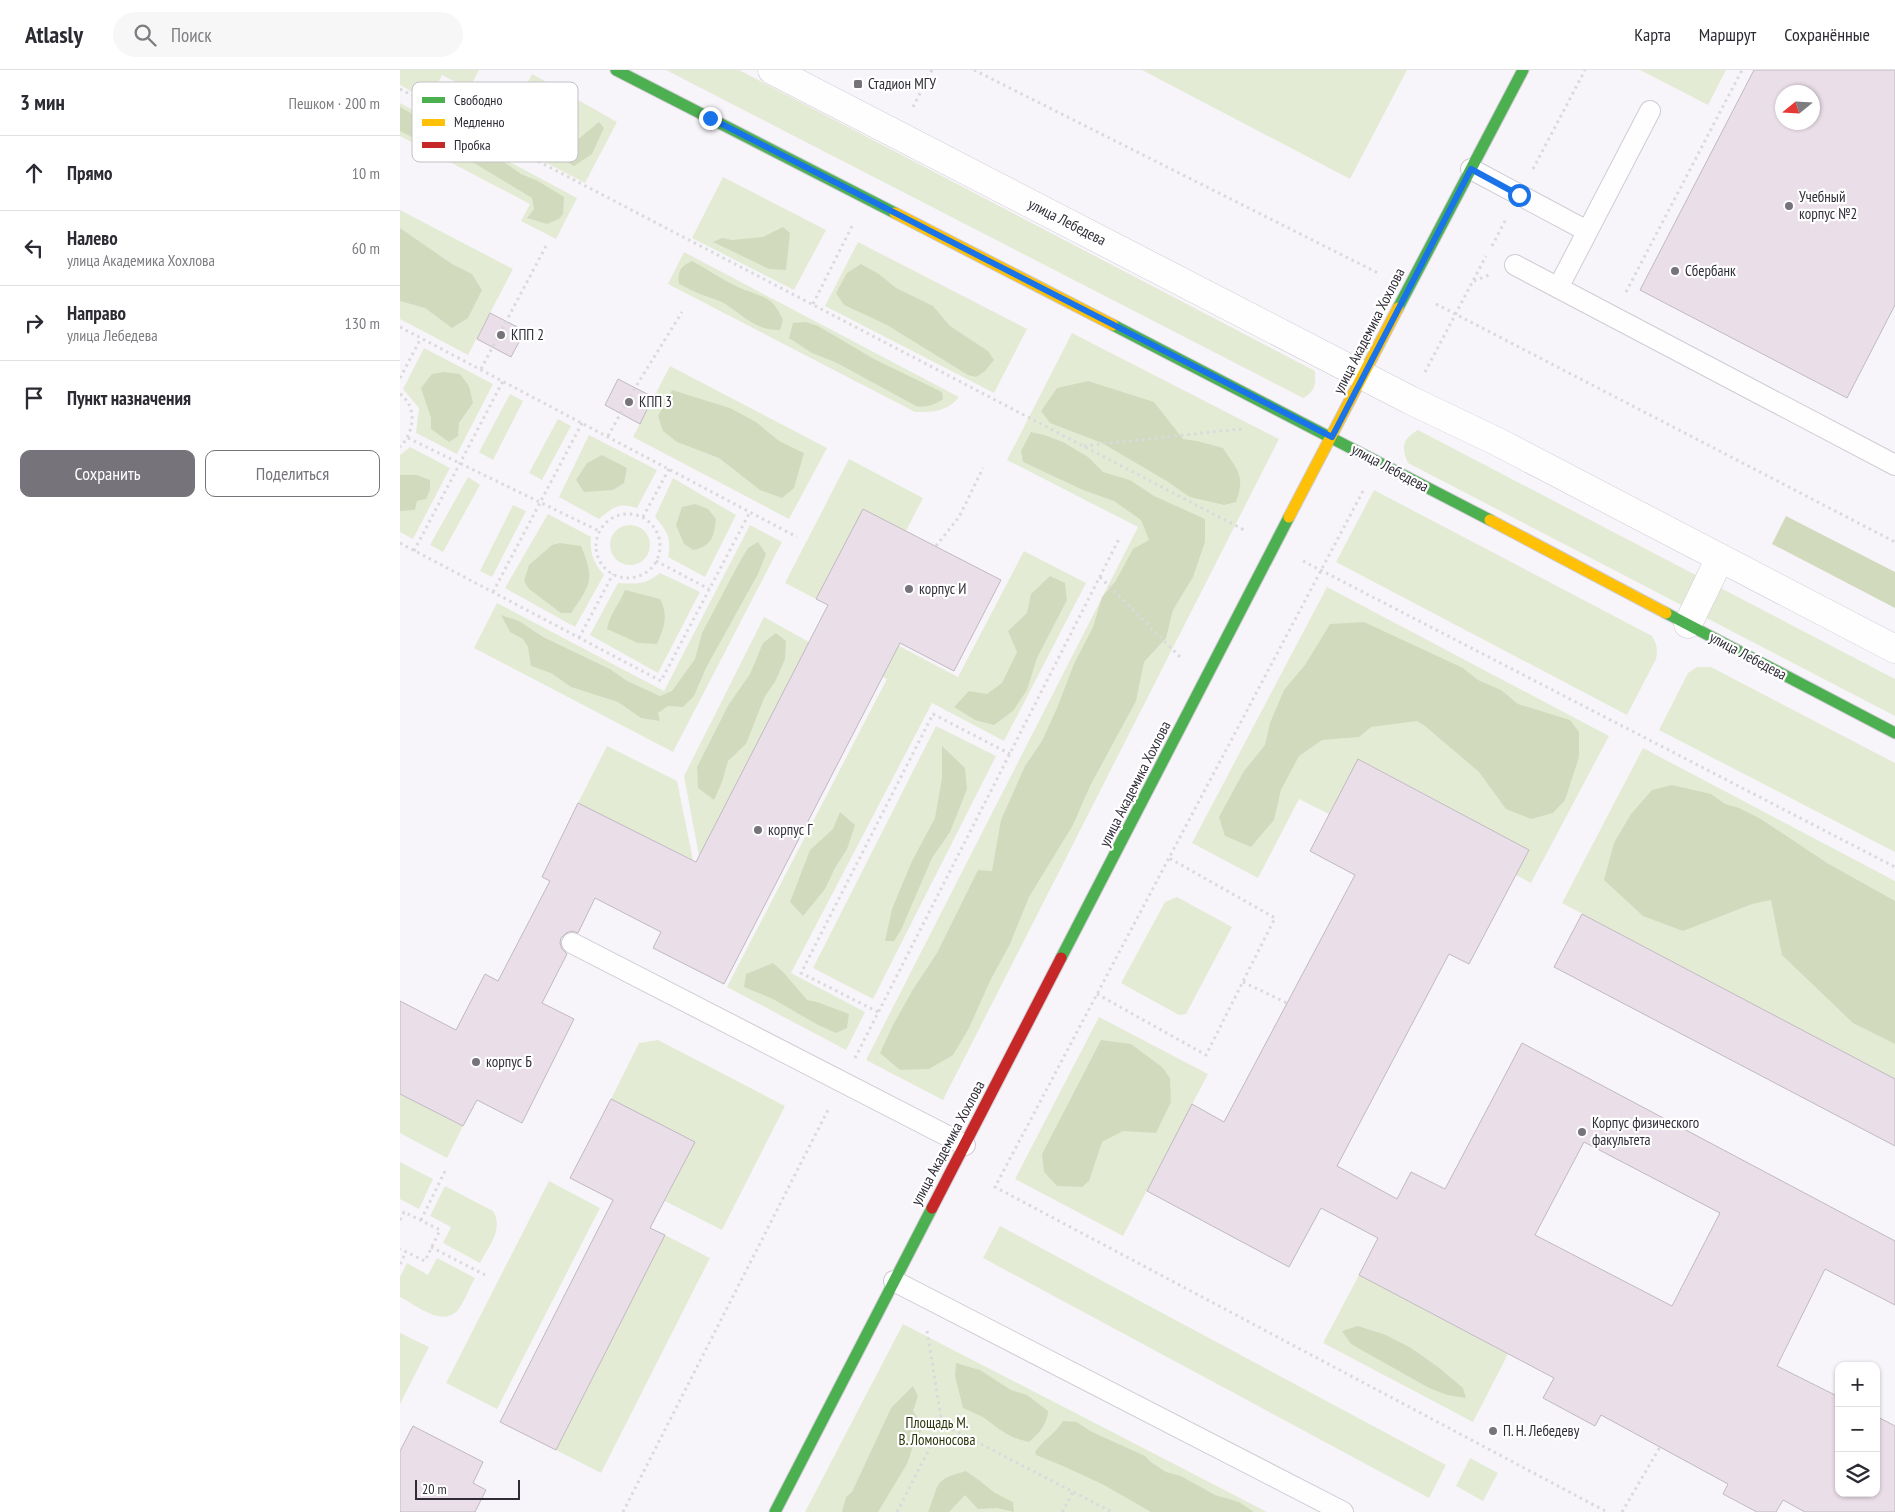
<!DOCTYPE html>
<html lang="ru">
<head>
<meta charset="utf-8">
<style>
	body { margin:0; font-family:"PT Sans Narrow",sans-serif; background:#f7f7f7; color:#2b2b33 }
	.controls { position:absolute; right:15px; bottom:15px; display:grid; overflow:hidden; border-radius:10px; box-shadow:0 1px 4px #0004 }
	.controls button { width:45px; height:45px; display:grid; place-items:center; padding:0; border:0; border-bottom:1px solid #e1e1e2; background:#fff; color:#2b2b33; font:25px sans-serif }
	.compass { position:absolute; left:1375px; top:15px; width:45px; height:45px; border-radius:50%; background:#fff; box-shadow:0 1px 4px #0004; rotate:252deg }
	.scale { position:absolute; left:15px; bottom:12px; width:105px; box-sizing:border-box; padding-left:5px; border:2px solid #302d37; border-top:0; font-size:14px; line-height:18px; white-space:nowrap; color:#302d37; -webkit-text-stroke:4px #fff; paint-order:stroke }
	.stop { position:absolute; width:15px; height:15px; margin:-11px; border:4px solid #1a73e8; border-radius:50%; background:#fff }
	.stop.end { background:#1a73e8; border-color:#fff; box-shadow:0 1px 5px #0008 }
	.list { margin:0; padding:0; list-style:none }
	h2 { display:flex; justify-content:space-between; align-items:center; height:65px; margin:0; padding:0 20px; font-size:21px }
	h2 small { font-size:16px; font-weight:400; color:#7c7c81 }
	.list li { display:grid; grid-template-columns:32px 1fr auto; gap:15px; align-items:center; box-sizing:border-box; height:75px; padding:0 20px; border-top:1px solid #e1e1e2 }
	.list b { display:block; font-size:19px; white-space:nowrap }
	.list p { margin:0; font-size:16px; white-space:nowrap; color:#7c7c81 }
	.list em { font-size:16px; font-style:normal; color:#7c7c81 }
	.actions { display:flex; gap:10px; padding:15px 20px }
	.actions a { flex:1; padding:11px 0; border:1px solid #76737b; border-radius:10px; text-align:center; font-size:18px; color:#76737b }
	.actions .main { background:#76737b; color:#fff }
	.icon { flex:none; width:28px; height:28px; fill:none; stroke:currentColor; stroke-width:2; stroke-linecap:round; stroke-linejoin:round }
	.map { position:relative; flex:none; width:1495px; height:1442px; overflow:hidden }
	header { display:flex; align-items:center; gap:30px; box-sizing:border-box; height:70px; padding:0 25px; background:#fff; border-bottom:1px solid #e1e1e2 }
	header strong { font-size:24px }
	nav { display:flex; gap:28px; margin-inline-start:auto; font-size:18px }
	.search { width:350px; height:45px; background:#f7f7f7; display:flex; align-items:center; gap:12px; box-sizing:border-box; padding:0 18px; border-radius:28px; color:#7c7c81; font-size:19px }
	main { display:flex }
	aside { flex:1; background:#fff }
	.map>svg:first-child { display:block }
</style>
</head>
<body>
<header>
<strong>Atlasly</strong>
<div class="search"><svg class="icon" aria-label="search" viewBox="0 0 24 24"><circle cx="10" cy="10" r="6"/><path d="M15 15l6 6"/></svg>Поиск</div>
<nav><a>Карта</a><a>Маршрут</a><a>Сохранённые</a></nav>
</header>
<main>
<aside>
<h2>3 мин<small>Пешком · 200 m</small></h2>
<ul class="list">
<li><svg class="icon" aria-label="ahead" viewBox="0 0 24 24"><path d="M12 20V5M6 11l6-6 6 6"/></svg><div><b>Прямо</b></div><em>10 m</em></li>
<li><svg class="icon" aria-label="left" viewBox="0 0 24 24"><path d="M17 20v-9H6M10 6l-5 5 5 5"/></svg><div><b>Налево</b><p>улица Академика Хохлова</p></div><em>60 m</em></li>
<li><svg class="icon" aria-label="right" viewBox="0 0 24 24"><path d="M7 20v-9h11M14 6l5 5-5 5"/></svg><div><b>Направо</b><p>улица Лебедева</p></div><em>130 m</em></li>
<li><svg class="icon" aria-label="arrive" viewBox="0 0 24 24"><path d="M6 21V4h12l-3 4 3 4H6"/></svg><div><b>Пункт назначения</b></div></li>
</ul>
<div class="actions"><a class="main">Сохранить</a><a>Поделиться</a></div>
</aside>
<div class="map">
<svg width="1495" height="1442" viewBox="0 0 1495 1442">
	<rect width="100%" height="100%" fill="#f7f5fa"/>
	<path fill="#e4ebd5" d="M 0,0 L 79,0 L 69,19 L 42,5 L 29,31 L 0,15 Z
		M 266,0 L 339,0 L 915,301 C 916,314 915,322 903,328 Z
		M 742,0 L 1007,0 L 950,109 Z
		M 1240,0 L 1326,0 L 1308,35 Z
		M 132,4 L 217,52 L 185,113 L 99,68 Z
		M 0,33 L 177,128 L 156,169 L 121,151 L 130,134 L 0,66 Z
		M 323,107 L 426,160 L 394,220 L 292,168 Z
		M 0,140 L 113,199 L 68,285 L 0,249 Z
		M 458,172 L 627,259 L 594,323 L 425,236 Z
		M 284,182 L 559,327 C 546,342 534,342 515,342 L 268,214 Z
		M 672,263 L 879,369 L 543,1030 L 466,990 L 738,457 L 607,390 Z
		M 24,278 L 93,314 L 57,384 L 16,363 L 19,338 L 3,319 Z
		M 270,296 L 427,378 L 389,449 L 233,367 Z
		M 110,324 L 123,331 L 93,390 L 79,382 Z
		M 158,349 L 171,356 L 142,410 L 129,403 Z
		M 1018,360 L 1495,609 L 1495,646 L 1008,393 C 1001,377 1002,369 1018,360 Z
		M 189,365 L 257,400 L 237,438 C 218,432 214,437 199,449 L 159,427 Z
		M 10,377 L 50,398 L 13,469 L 0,462 L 0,385 Z
		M 449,389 L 523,428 L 506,461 L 463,439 L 416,529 L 385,513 Z
		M 68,407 L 80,415 L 43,482 L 30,475 Z
		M 273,408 L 336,445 L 305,507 L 268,487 C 272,468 267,461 255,447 Z
		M 974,420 L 1252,566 C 1257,574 1258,580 1256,589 L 1227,645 L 936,492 Z
		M 113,435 L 126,441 L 92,507 L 80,501 Z
		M 148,444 L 191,467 C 190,483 193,492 204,505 L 175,557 L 105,518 Z
		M 350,455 L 382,472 L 273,682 L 74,578 L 97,533 L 264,621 Z
		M210 475a20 20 0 1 1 40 0a20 20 0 1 1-40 0Z
		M 624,481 L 686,513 L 604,671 L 532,633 L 391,903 L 465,942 L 446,980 L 327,917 L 487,609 L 466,598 L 482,567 L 558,607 Z
		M 260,503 L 300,522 L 258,603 L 190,565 L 218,513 C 238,514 244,515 260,503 Z
		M 927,517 L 1209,666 L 1131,813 L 1116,805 L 1129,780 L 959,689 L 929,744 L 899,729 L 858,808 L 792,773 Z
		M 364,547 L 409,572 L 299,786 L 284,706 Z
		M 1297,597 L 1311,597 L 1495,693 L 1495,782 L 1259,660 L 1288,603 Z
		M 536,656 L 596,686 L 473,929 L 413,898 Z
		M 207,676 L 277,711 L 293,790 L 178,733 Z
		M 1243,678 L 1495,811 L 1495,1009 L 1162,833 Z
		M 777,827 L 832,857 L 786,944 L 779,945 L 721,913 L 765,832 Z
		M 699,947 L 808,1004 L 723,1166 L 615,1109 Z
		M 258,970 L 385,1036 L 322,1160 L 265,1131 L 294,1072 L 211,1029 L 239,973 Z
		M 0,1024 L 63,1056 L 47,1088 L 0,1063 Z
		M 0,1092 L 33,1109 L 19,1139 L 0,1129 Z
		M 149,1111 L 200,1138 L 97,1339 L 46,1313 Z
		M 45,1116 L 93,1141 C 104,1159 89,1176 80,1193 L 43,1173 L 51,1157 L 30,1146 Z
		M 600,1156 L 1046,1395 L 1029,1428 L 583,1188 Z
		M 265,1165 L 310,1188 L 201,1403 L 156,1380 Z
		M 37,1188 L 75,1208 C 69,1218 64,1234 56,1242 C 40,1256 16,1235 0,1227 L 0,1207 L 7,1193 L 28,1205 Z
		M 959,1205 L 1108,1284 L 1073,1352 L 923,1273 Z
		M 503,1254 L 867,1442 L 405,1442 Z
		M 0,1263 L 29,1277 L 0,1334 Z
		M 1070,1388 L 1098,1403 L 1083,1431 L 1056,1416 Z"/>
	<path fill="#d2dabe" d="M 0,37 C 15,46 28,49 32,67 L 26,72 L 18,70 L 0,61 Z
		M 199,52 L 204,58 L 192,84 L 174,96 L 162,89 L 170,76 Z
		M 47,67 L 66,74 L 83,85 L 104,92 L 121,104 L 138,111 L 164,127 L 163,144 L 159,149 L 147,154 L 127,148 L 134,139 L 132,128 L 74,93 L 61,91 L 43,85 L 39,75 Z
		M 383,157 L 390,163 L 386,200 L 369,199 L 313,172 L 322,168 L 332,170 L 363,167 Z
		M 0,158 L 52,194 L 72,204 L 82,220 L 68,248 L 52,258 L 25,238 L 0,231 Z
		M 292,191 C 308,199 322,210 338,217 C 348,222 359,224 367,229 C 376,234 379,242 383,250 L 380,260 C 355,261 341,243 322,232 C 315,229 307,227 300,224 C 292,221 286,217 279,214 C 277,201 281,196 292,191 Z
		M 461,194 L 479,204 L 496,218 L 533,236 L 550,256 L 588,281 L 594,290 L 585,301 L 576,307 L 568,305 L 487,255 L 444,235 L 436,223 L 447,203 Z
		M 406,252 L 418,256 L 474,289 L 542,322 L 543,329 C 534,335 527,338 516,336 L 437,293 L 412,283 L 389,268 L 393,253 Z
		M 43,302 L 60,304 L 69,316 L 73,333 L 59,353 L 58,366 L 49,372 L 31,359 L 31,348 L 21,318 L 32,304 Z
		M 688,311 L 754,332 L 783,369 L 797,371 L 823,378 C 837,400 846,405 836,432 L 824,435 L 790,427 L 765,410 L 702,373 L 650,353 L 641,341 L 657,318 Z
		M 272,320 L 330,338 L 356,352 L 379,371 L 404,383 L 394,418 L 382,428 L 360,420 L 319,388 L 277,372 L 263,361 L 258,346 Z
		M 631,362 L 644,365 L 663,372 L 688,387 L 703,402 L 730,410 L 754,426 L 805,449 L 805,472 L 793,507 L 773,540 L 766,568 L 744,592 L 736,631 L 690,716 L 673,755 L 629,827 L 610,874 L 590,911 L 569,958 L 553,985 L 529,999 L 500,1000 L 480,983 L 493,955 L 512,921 L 537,883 L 578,800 L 592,801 L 601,750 L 625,696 L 642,671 L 657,638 L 674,594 L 693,557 L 702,527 L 715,512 L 733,479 L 749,470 L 741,450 L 714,431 L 683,420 L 623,392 L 621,381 Z
		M 202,385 L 227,398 L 224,413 L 213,420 L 184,422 L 176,410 L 187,393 Z
		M 0,405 L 17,405 L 30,410 L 30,420 L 26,429 L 17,431 L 15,440 L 0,441 Z
		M 295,434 L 308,439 L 316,449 C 314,467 312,476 293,480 L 284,474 L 276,455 L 282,437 Z
		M 1386,446 L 1495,502 L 1495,538 L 1372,474 Z
		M 358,472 L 366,484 L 358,504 L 306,598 L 294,626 L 283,637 L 268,636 L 258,643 L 260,651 L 241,648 L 218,632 L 171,617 L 151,603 L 131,596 L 128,577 L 123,569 L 110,562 L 101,545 L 119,551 L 143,567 L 210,599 L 227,611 L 260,626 L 272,621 L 295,589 L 302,563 L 339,493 L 348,478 Z
		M 160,473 L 181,476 C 195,510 191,514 171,543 L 161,543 L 129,519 L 124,511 L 129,495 L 152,475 Z
		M 650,506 L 665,513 L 667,530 L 637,588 L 627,620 L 613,641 L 594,655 L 575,650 L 554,637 L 569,621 L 587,624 L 602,613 L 617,582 L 608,561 L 627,543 L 631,524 Z
		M 225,520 L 260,529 C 269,545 264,558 257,574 L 238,573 L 207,559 C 209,545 220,533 225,520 Z
		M 964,552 L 1063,598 L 1078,610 L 1101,620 L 1118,634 L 1170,650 L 1179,662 L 1179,687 L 1165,730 L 1153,743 L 1131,749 L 1106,739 L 1079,702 L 1025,656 L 1017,651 L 971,657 L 959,667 L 922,670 L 899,686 L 881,720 L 874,750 L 851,777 L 825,766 L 819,747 L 844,701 L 865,675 L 870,653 L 884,620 L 905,595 L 930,554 Z
		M 376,563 L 386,571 L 385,589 L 375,612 L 365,626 L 346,674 L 328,691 L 322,712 L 314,730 L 298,718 L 297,697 L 329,634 L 350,604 L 363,573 Z
		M 542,676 L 565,698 L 567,719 L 550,762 L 532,788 L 501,860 L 494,871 L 485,871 L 492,839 L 512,791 L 535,748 L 542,708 Z
		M 1272,715 L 1311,724 L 1325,734 L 1339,738 L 1361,749 L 1427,793 L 1495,831 L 1495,974 L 1453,953 L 1382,885 L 1371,830 L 1352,834 L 1283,861 L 1243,846 L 1204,810 L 1214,773 L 1231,744 L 1252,720 Z
		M 440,742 L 455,755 L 447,779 L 435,798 L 425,819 L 403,846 L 390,832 L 410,780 L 433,759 Z
		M 373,893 L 384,903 L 407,930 L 417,932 L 449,944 L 447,958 L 436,963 L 418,955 L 373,929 L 344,917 L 346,904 Z
		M 701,970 L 731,974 L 762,997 L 770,1008 L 771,1032 L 756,1063 L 723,1061 L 702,1072 L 689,1111 L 682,1117 L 657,1116 L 644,1102 L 642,1084 Z
		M 958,1256 L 986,1265 L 1011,1278 L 1038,1297 L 1063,1318 L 1066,1328 L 1047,1325 L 1029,1318 L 951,1274 L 942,1261 Z
		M 556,1293 L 580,1300 L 611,1320 L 627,1325 L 648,1341 C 647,1355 639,1363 629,1372 C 605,1367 599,1358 581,1346 C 575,1343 568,1341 563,1338 L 555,1306 Z
		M 513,1316 L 518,1326 L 513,1341 L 518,1348 L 522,1359 L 513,1376 L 507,1394 L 478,1442 L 442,1442 L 446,1427 L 452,1422 L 491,1338 Z
		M 663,1351 L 677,1352 L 690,1361 L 745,1386 L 751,1392 L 766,1402 L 781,1406 L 815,1425 L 839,1432 L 854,1442 L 751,1442 L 704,1415 L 663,1396 L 636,1385 L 635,1382 C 643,1370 655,1364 663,1351 Z
		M 566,1401 L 580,1411 L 595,1423 L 613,1432 L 614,1442 L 597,1438 L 578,1439 L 565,1425 L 549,1442 L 528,1442 C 540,1414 532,1410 566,1401 Z"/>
	<path fill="#eadee8" stroke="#bfbabf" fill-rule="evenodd" d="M 1354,0 L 1495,0 L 1495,235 L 1447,328 L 1240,220 ZM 1382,22 L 1412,22 L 1412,52 L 1382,52 Z
		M 90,243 L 125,261 L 111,287 L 77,269 Z
		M 218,309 L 253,327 L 240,354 L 205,335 Z
		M 463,439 L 601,510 L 554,601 L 500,573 L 324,914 L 253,878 L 261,862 L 195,828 L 178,863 L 172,861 L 166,863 L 161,868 L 160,873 L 162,879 L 167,884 L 142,933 L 174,949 L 122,1053 L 77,1030 L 63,1056 L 0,1024 L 0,931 L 56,960 L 85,904 L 98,911 L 150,811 L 142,807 L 178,733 L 296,792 L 428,535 L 416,529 Z
		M 958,689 L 1129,780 L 1069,894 L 1049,884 L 937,1096 L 997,1129 L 1011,1102 L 1045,1119 L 1122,973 L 1495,1171 L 1495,1235 L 1425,1199 L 1377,1296 L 1439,1327 L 1439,1423 L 1476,1423 L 1476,1346 L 1495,1356 L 1495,1442 L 1405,1442 L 1383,1430 L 1376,1442 L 1357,1442 L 1323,1424 L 1328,1414 L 1201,1345 L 1195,1356 L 1143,1328 L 1154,1308 L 959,1205 L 978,1168 L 921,1138 L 889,1197 L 747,1121 L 792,1034 L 824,1052 L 955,805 L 910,781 ZM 1184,1072 L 1320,1143 L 1272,1236 L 1135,1165 Z
		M 1182,844 L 1495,1009 L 1495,1076 L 1154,897 Z
		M 211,1029 L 295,1072 L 250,1158 L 265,1165 L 156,1380 L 100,1352 L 213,1130 L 170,1108 Z
		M 13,1356 L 83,1392 L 73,1413 L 86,1420 L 75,1442 L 0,1442 L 0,1381 Z"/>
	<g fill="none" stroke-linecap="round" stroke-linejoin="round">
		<defs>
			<path id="lane" d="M 1071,99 L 1187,161
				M 1115,195 L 1495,395
				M 1158,218 L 1250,41
				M 172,873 L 565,1075
				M 494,1211 L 943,1442"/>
			<path id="street" d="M 372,0 L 1010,330 L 1098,372 L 1495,579
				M 1288,554 L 1320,488"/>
			<path id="fast" d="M 216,0 L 495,143
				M 998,238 L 1123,0
				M 713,255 L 1090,450
				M 1266,543 L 1495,663
				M 661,888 L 889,447
				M 375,1442 L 532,1138"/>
			<path id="slow" d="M 495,143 L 713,255
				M 889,447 L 998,238
				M 1090,450 L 1266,543"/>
			<path id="jam" d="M 532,1138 L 661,888"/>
		</defs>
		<use href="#lane" stroke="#cfccd4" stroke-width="22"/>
		<use href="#street" stroke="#cfccd4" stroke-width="29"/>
		<use href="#fast" stroke="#cfccd4" stroke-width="13"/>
		<use href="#slow" stroke="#cfccd4" stroke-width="13"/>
		<use href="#jam" stroke="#cfccd4" stroke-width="13"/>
		<path stroke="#dad9db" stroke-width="3" stroke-dasharray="2.5 4" stroke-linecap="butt" d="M 574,0 L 980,204
			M 0,19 L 846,461
			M 513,37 L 532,0
			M 1133,99 L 1185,0
			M 1092,176 L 1106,149
			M 1074,211 L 1089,205
			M 1226,222 L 1342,0
			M 413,234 L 452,156
			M 1036,234 L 1495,472
			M 0,257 L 397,467
			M 81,299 L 147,174
			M 1025,302 L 1086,186
			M 0,308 L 21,268
			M 0,324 C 18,337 14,363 0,377
			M 208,366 L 235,318 L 282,242
			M 8,368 L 199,461
			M 684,376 L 839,359 L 844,360
			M 963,421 L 595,1117 L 1207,1442
			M196 476a32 32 0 1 1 64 0a32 32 0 1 1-64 0Z
			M 243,447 L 269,399
			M 0,473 L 261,611 L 350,442
			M 536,476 L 559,447 L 583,398
			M 14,481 L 103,311
			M 256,491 L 309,519
			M 903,491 L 1495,797
			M 700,507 L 781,588
			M 93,522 L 182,353
			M 179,568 L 213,504
			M 843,912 L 887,933
			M 697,924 L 806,985 L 875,848 L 769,788
			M 478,942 L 401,903 L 533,644 L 610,684
			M 455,988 L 720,467
			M 0,1150 L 4,1142 L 40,1160 L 25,1191 L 0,1179
			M 21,1150 L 46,1099
			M 31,1177 L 85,1205
			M 0,1194 L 6,1182
			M 527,1261 L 542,1354
			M 223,1442 L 429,1038
			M 497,1442 L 542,1354 L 712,1442
			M 662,1442 L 673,1422
			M 1222,1442 L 1260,1377"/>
		<use href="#lane" stroke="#fefefe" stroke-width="20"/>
		<use href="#street" stroke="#fefefe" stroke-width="28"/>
		<use href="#fast" stroke="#4caf50" stroke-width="11"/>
		<use href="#slow" stroke="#ffc107" stroke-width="11"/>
		<use href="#jam" stroke="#c62828" stroke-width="11"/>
	</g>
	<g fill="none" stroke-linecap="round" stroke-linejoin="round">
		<path stroke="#1a73e8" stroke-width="6" d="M 310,48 L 932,367 L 1071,99 L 1119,125"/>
	</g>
	<g fill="#76737b" stroke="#fff" stroke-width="2">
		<rect x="453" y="9" width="10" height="10" rx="2.5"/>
		<circle cx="1389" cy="136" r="5"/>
		<circle cx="1275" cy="201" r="5"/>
		<circle cx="101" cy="265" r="5"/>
		<circle cx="229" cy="332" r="5"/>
		<circle cx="509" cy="519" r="5"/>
		<circle cx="358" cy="760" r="5"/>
		<circle cx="76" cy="992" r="5"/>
		<circle cx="1182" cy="1062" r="5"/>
		<circle cx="1093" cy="1361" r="5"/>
	</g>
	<g text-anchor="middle" stroke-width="4.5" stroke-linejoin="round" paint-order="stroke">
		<g font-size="15" fill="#302d37" stroke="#fff" text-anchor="start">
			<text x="468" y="19">Стадион МГУ</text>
			<text x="1399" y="132">Учебный<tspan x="1399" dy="17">корпус №2</tspan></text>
			<text x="1285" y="206">Сбербанк</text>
			<text x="111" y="270">КПП 2</text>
			<text x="239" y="337">КПП 3</text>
			<text x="519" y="524">корпус И</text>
			<text x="368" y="765">корпус Г</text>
			<text x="86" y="997">корпус Б</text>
			<text x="1192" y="1058">Корпус физического<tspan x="1192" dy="17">факультета</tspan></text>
			<text x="1103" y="1366">П. Н. Лебедеву</text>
		</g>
		<g font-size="15" fill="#302d37" stroke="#fff">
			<text transform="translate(667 152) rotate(27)" y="5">улица Лебедева</text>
			<text transform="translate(969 261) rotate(-63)" y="5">улица Академика Хохлова</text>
			<text transform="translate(990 398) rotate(28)" y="5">улица Лебедева</text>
			<text transform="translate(1348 586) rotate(28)" y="5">улица Лебедева</text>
			<text transform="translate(735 714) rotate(-63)" y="5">улица Академика Хохлова</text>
			<text transform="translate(548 1073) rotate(-62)" y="5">улица Академика Хохлова</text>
		</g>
		<g font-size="15" fill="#2d370d" stroke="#fff">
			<text x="537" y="1358">Площадь М.<tspan x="537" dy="17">В. Ломоносова</tspan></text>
		</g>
	</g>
	<rect x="12" y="12" width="166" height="80" rx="8" fill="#fff" stroke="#c1c0c3" stroke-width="1"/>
	<rect x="22" y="27" width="23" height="6" fill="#4caf50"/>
	<rect x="22" y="49" width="23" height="7" fill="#ffc107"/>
	<rect x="22" y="72" width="23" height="6" fill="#c62828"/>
	<g font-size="14" fill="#302d37">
		<text x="54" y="35">Свободно</text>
		<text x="54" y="57">Медленно</text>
		<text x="54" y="80">Пробка</text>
	</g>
</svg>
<div class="controls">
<button>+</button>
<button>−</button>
<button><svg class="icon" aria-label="layers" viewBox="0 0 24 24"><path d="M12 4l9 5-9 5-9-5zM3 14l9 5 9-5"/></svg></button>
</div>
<svg class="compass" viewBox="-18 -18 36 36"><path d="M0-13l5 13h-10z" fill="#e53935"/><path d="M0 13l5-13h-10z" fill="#7c7c81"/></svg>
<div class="scale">20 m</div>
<div class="stop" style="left:1119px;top:125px"></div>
<div class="stop end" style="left:310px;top:48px"></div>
</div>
</main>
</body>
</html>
